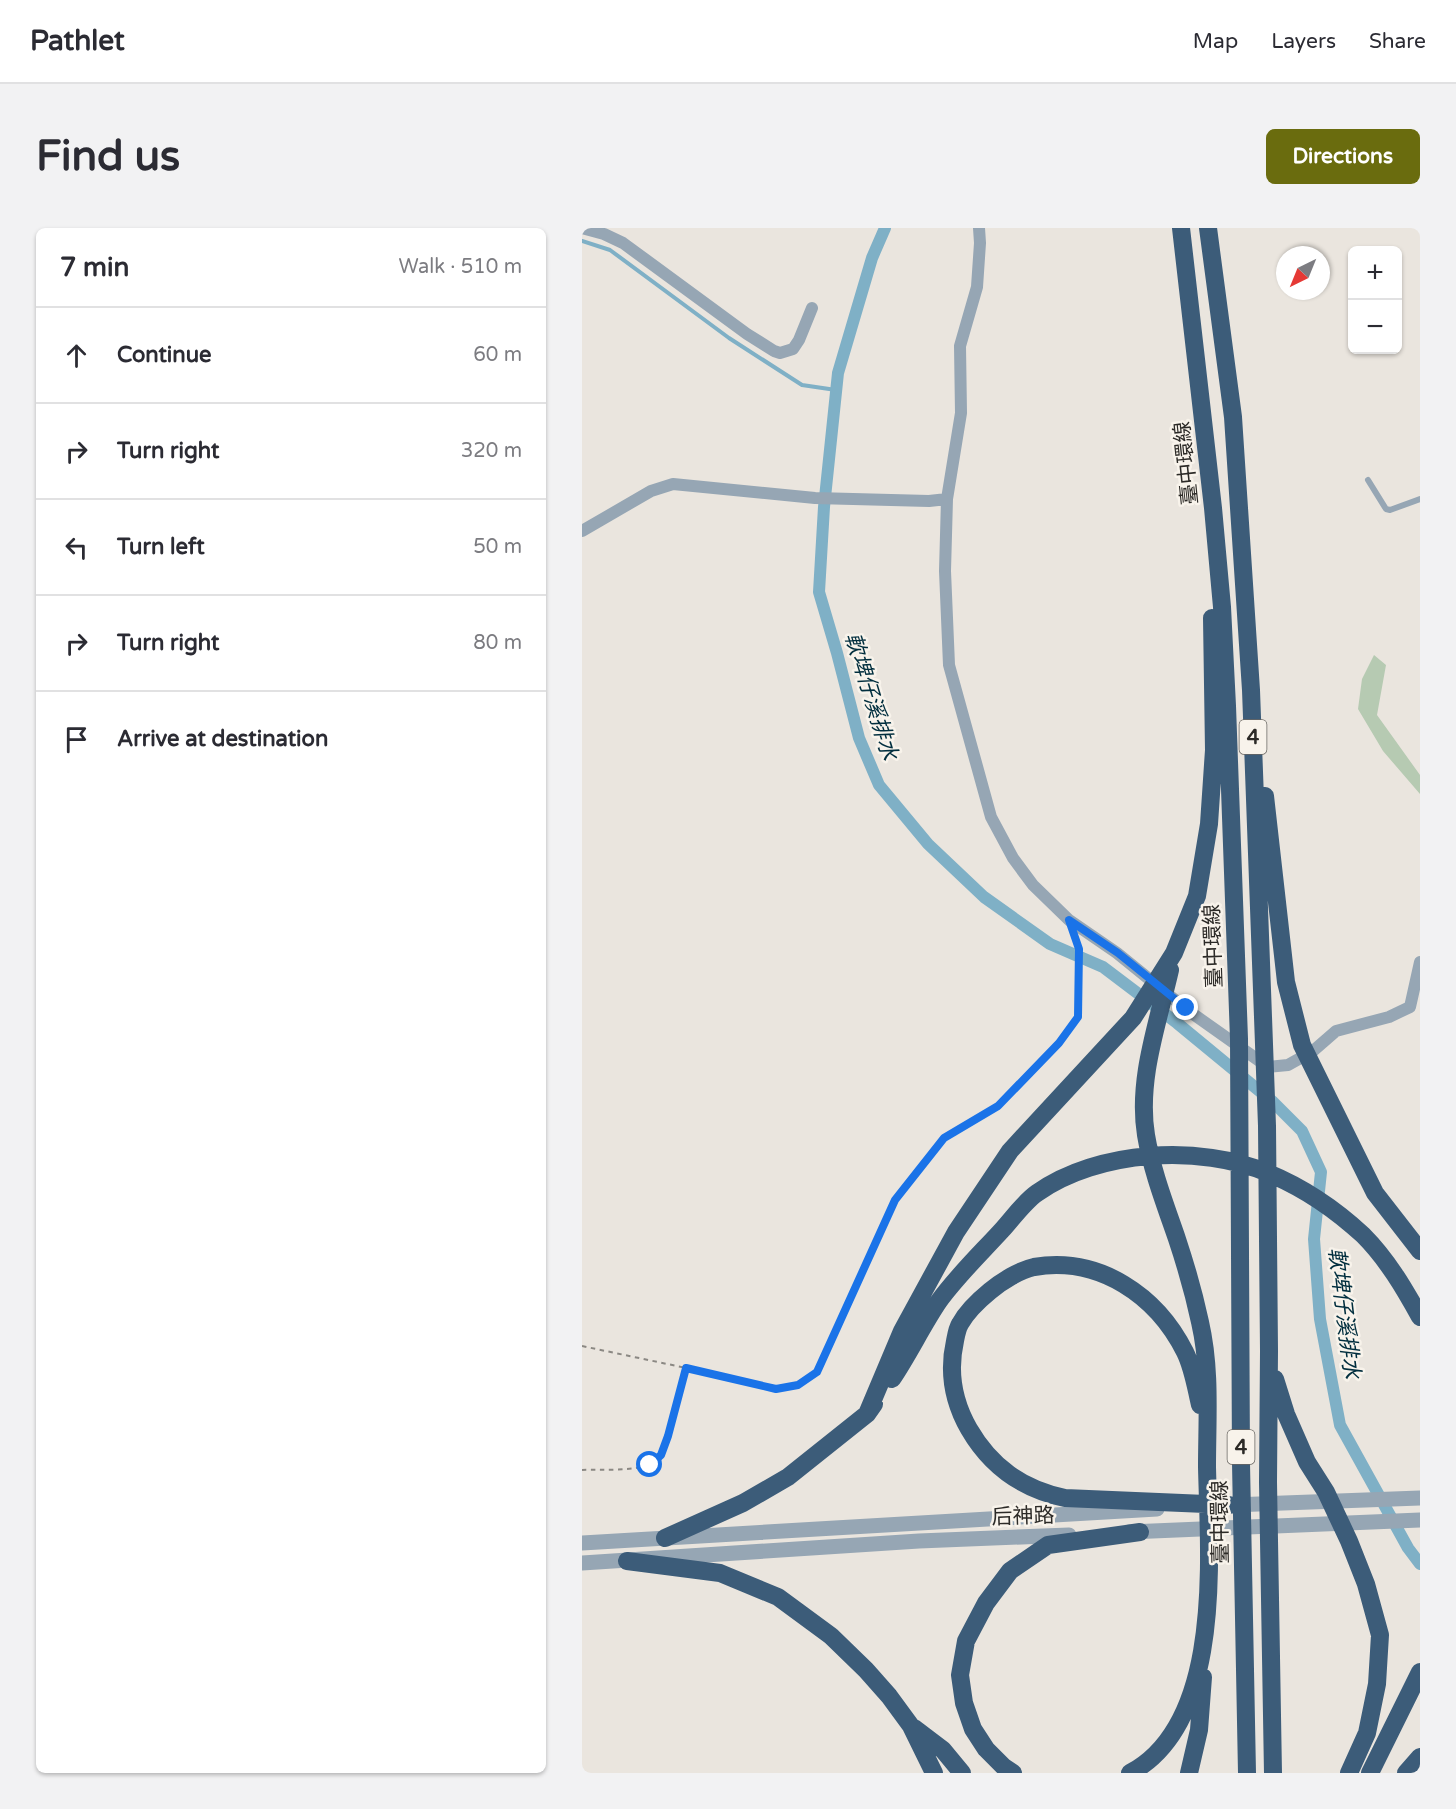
<!DOCTYPE html>
<html lang="en">
<head>
<meta charset="utf-8">
<style>
	body { margin:0; font-family:"Varela Round","Noto Sans TC",sans-serif; background:#f2f2f3; color:#2b2b33 }
	.controls { position:absolute; right:18px; top:18px; display:grid; overflow:hidden; border-radius:9px; box-shadow:0 2px 4px #0004 }
	.controls button { width:54px; height:54px; display:grid; place-items:center; padding:0; border:0; border-bottom:2px solid #e1e1e2; background:#fff; color:#2b2b33; font:30px sans-serif }
	.compass { position:absolute; left:694px; top:18px; width:54px; height:54px; border-radius:50%; background:#fff; box-shadow:0 2px 4px #0004; rotate:223deg }
	.stop { position:absolute; width:18px; height:18px; margin:-14px; border:4px solid #1a73e8; border-radius:50%; background:#fff }
	.stop.end { background:#1a73e8; border-color:#fff; box-shadow:0 2px 6px #0008 }
	.list { margin:0; padding:0; list-style:none }
	h2 { display:flex; justify-content:space-between; align-items:center; height:78px; margin:0; padding:0 24px; font-size:26px }
	h2 small { font-size:20px; font-weight:400; color:#7c7c81 }
	.list li { display:grid; grid-template-columns:39px 1fr auto; gap:18px; align-items:center; box-sizing:border-box; height:96px; padding:0 24px; border-top:2px solid #e1e1e2 }
	.list b { display:block; font-size:22px; white-space:nowrap }
	.list em { font-size:20px; font-style:normal; color:#7c7c81 }
	.icon { flex:none; width:33px; height:33px; fill:none; stroke:currentColor; stroke-width:2; stroke-linecap:round; stroke-linejoin:round }
	.map { position:relative; flex:none; width:838px; height:1545px; overflow:hidden; border-radius:9px }
	header { display:flex; align-items:center; gap:36px; box-sizing:border-box; height:84px; padding:0 30px; background:#fff; border-bottom:2px solid #e1e1e2 }
	header strong { font-size:28px }
	nav { display:flex; gap:33px; margin-inline-start:auto; font-size:21px }
	.intro { display:flex; align-items:center; justify-content:space-between; box-sizing:border-box; height:144px; padding:0 36px }
	h1 { margin:0; font-size:42px }
	.button { padding:15px 27px; border-radius:9px; background:#6a6c0e; color:#fff; font-size:21px; font-weight:700 }
	main { display:flex; gap:36px; padding:0 36px }
	aside { flex:1; background:#fff; border-radius:9px; box-shadow:0 2px 4px #0004 }
	.map>svg:first-child { display:block }
</style>
</head>
<body>
<header>
<strong>Pathlet</strong>
<nav><a>Map</a><a>Layers</a><a>Share</a></nav>
</header>
<div class="intro"><h1>Find us</h1><a class="button">Directions</a></div>
<main>
<aside>
<h2>7 min<small>Walk · 510 m</small></h2>
<ul class="list">
<li><svg class="icon" aria-label="ahead" viewBox="0 0 24 24"><path d="M12 20V5M6 11l6-6 6 6"/></svg><div><b>Continue</b></div><em>60 m</em></li>
<li><svg class="icon" aria-label="right" viewBox="0 0 24 24"><path d="M7 20v-9h11M14 6l5 5-5 5"/></svg><div><b>Turn right</b></div><em>320 m</em></li>
<li><svg class="icon" aria-label="left" viewBox="0 0 24 24"><path d="M17 20v-9H6M10 6l-5 5 5 5"/></svg><div><b>Turn left</b></div><em>50 m</em></li>
<li><svg class="icon" aria-label="right" viewBox="0 0 24 24"><path d="M7 20v-9h11M14 6l5 5-5 5"/></svg><div><b>Turn right</b></div><em>80 m</em></li>
<li><svg class="icon" aria-label="arrive" viewBox="0 0 24 24"><path d="M6 21V4h12l-3 4 3 4H6"/></svg><div><b>Arrive at destination</b></div></li>
</ul>
</aside>
<div class="map">
<svg width="838" height="1545" viewBox="0 0 838 1545">
	<rect width="100%" height="100%" fill="#eae5de"/>
	<path fill="#b6cab2" d="M 792,427 L 804,437 L 795,487 L 838,547 L 838,566 L 801,523 L 776,481 L 780,451 Z"/>
	<g fill="none" stroke-linecap="round" stroke-linejoin="round">
		<path stroke="#7fb0c6" stroke-width="4" d="M 0,13 L 28,22 L 147,110 L 220,157 L 254,162"/>
		<path stroke="#7fb0c6" stroke-width="12" d="M 303,0 L 290,30 L 256,145 L 242,279 L 237,364 L 255,425 L 277,510 L 297,557 L 346,616 L 402,669 L 468,716 L 521,739 L 595,795 L 691,874 L 720,903 L 739,944 L 732,1011 L 738,1091 L 758,1197 L 826,1320 L 838,1336"/>
		<path stroke="#8b8883" stroke-width="2" stroke-dasharray="4.5 4.5" stroke-linecap="butt" d="M 0,1118 L 161,1152 L 194,1161 L 216,1157 L 235,1144 L 313,972 L 362,910 L 416,878 L 477,815 L 497,789 L 497,721 L 493,712
			M 0,1242 C 17,1241 56,1244 70,1235 C 89,1223 98,1163 104,1140"/>
		<path stroke="#96a6b4" stroke-width="6" d="M 786,252 L 804,281 L 808,282 L 838,271"/>
		<path stroke="#96a6b4" stroke-width="12" d="M 0,0 L 22,6 L 41,15 L 165,106 L 192,123 L 198,125 L 211,121 L 217,112 L 230,80
			M 397,0 L 398,15 L 395,59 L 378,118 L 379,185 L 365,271 L 363,343 L 367,437 L 409,589 L 431,630 L 451,657 L 487,692 L 535,725 L 604,781 L 686,839 L 706,837 L 731,823 L 754,803 L 807,789 L 828,779 L 838,734
			M 0,303 L 69,263 L 91,256 L 233,270 L 347,273 L 365,271"/>
		<path stroke="#96a6b4" stroke-width="15" d="M 650,1277 L 838,1270
			M 547,1304 L 838,1292
			M 0,1315 L 575,1281
			M 0,1335 L 337,1313 L 487,1307"/>
		<path stroke="#3c5c79" stroke-width="18" d="M 599,0 L 631,280 L 640,379 L 645,478 L 657,811 L 659,1235 L 665,1545
			M 626,0 L 651,189 L 669,462 L 685,898 L 687,1123 L 686,1254 L 691,1545
			M 683,568 L 704,754 L 720,817 L 793,965 L 838,1023
			M 310,1151 C 327,1126 340,1098 357,1073 C 375,1048 399,1025 420,1002 C 431,990 442,974 455,965 C 516,922 618,916 686,945 C 720,959 754,982 781,1007 C 805,1031 822,1060 838,1089
			M 693,1151 L 704,1186 L 725,1234 L 744,1264 L 767,1313 L 784,1356 L 798,1407 L 795,1456 L 785,1505 L 767,1545
			M 618,1177 C 614,1160 611,1140 603,1124 C 575,1068 518,1028 452,1039 C 438,1042 420,1053 408,1063 C 397,1072 385,1083 378,1096 C 375,1101 374,1108 373,1113 C 366,1144 371,1173 387,1201 C 409,1239 440,1261 483,1270 L 647,1277
			M 285,1186 L 320,1103 L 374,1004 L 428,923 L 551,790 L 592,725 L 615,668 L 627,596 L 632,522 L 630,390
			M 83,1310 L 161,1275 L 206,1249 L 285,1186 L 292,1176
			M 45,1333 L 138,1345 L 196,1369 L 249,1408 L 284,1442 L 307,1468 L 329,1498 L 352,1545
			M 332,1500 L 361,1522 L 380,1545
			M 431,1545 L 422,1539 L 404,1521 L 391,1501 L 382,1475 L 378,1447 L 384,1413 L 404,1375 L 428,1343 L 466,1317 L 558,1304
			M 548,1545 C 642,1495 627,1329 625,1239 C 625,1190 629,1142 618,1094 C 612,1066 604,1038 595,1011 C 583,976 570,943 564,907 C 555,852 576,795 588,742
			M 607,1545 L 617,1502 L 621,1449
			M 788,1545 L 838,1444
			M 824,1545 L 838,1529"/>
	</g>
	<g fill="none" stroke-linecap="round" stroke-linejoin="round">
		<path stroke="#1a73e8" stroke-width="8" d="M 68,1237 L 79,1227 L 86,1208 L 104,1140 L 194,1161 L 216,1157 L 235,1144 L 313,972 L 362,910 L 416,878 L 477,815 L 496,789 L 497,721 L 487,692 L 536,725 L 604,780"/>
	</g>
	<g text-anchor="middle" stroke-width="5" stroke-linejoin="round" paint-order="stroke">
		<g fill="#f8f3eb" stroke="#696662" stroke-width="1.5">
			<rect x="657.5" y="492" width="27" height="34" rx="4.5"/>
			<rect x="645.5" y="1202" width="27" height="34" rx="4.5"/>
		</g>
		<g font-size="20" font-weight="bold" fill="#2c2a27">
			<text x="671" y="516">4</text>
			<text x="659" y="1226">4</text>
		</g>
		<g font-size="21" fill="#2c2a27" stroke="#f8f3eb">
			<text transform="translate(604 235) rotate(-96)" y="7">臺中環線</text>
			<text transform="translate(631 718) rotate(-92)" y="7">臺中環線</text>
			<text transform="translate(441 1288) rotate(-2)" y="7">后神路</text>
			<text transform="translate(638 1294) rotate(-91)" y="7">臺中環線</text>
		</g>
		<g font-size="22" font-style="italic" fill="#012e3e" stroke="#f8f3eb">
			<text transform="translate(290 468) rotate(73)" y="8">軟埤仔溪排水</text>
			<text transform="translate(763 1085) rotate(83)" y="8">軟埤仔溪排水</text>
		</g>
	</g>
</svg>
<div class="controls">
<button>+</button>
<button>−</button>
</div>
<svg class="compass" viewBox="-18 -18 36 36"><path d="M0-13l5 13h-10z" fill="#e53935"/><path d="M0 13l5-13h-10z" fill="#7c7c81"/></svg>
<div class="stop" style="left:68px;top:1237px"></div>
<div class="stop end" style="left:604px;top:780px"></div>
</div>
</main>
</body>
</html>
